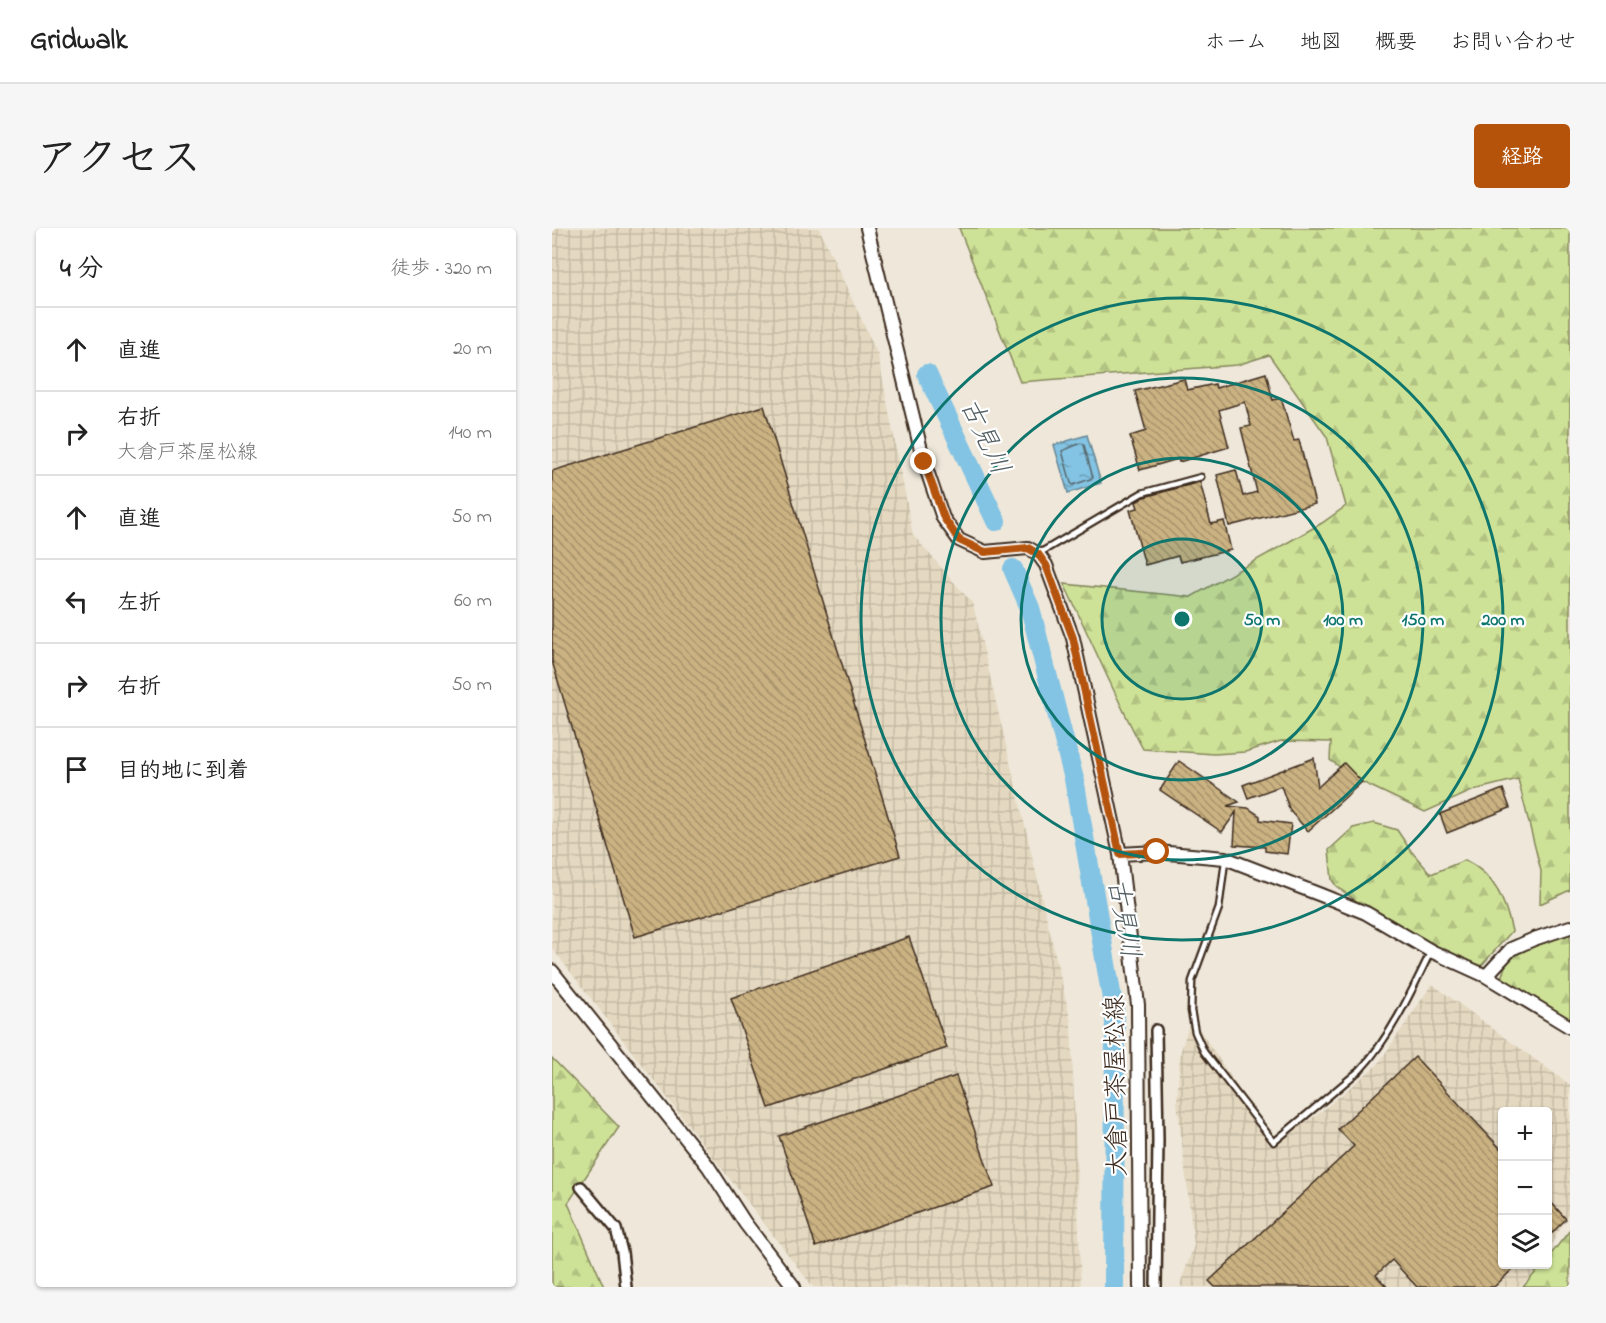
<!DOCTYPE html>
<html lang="ja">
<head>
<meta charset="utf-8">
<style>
	body { margin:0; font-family:"Indie Flower","Klee One",sans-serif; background:#f6f6f6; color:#222 }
	.controls { position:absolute; right:18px; bottom:18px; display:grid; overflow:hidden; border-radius:6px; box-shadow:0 2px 4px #0004 }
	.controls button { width:54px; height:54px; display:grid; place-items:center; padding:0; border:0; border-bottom:2px solid #e0e0e0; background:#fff; color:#222; font:30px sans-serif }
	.stop { position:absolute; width:18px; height:18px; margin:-14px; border:4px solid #b45309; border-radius:50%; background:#fff }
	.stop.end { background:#b45309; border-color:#fff; box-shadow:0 2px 6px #0008 }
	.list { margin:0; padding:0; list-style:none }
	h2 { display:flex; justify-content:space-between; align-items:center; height:78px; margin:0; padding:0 24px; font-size:26px }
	h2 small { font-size:20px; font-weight:400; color:#767676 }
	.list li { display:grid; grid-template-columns:39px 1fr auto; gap:18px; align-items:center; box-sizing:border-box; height:84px; padding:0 24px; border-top:2px solid #e0e0e0 }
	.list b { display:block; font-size:22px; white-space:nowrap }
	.list p { margin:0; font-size:20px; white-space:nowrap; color:#767676 }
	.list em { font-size:20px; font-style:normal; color:#767676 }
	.icon { flex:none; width:33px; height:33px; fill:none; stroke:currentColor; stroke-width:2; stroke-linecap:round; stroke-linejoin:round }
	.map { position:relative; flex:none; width:1018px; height:1059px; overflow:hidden; border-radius:6px }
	header { display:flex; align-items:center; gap:36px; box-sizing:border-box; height:84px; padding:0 30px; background:#fff; border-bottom:2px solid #e0e0e0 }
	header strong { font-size:28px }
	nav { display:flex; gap:33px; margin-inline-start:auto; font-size:21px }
	.intro { display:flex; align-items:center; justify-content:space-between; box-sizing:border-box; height:144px; padding:0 36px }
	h1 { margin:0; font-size:42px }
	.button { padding:15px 27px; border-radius:6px; background:#b45309; color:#fff; font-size:21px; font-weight:700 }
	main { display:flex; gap:36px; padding:0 36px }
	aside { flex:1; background:#fff; border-radius:6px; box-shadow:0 2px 4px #0004 }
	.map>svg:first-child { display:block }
</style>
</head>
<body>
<header>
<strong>Gridwalk</strong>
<nav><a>ホーム</a><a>地図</a><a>概要</a><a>お問い合わせ</a></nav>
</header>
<div class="intro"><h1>アクセス</h1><a class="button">経路</a></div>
<main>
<aside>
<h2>4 分<small>徒歩 · 320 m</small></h2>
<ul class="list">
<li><svg class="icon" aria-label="ahead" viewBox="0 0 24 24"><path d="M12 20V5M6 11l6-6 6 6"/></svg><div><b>直進</b></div><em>20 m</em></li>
<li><svg class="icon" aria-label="right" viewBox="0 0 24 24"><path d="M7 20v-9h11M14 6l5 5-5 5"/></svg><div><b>右折</b><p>大倉戸茶屋松線</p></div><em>140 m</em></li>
<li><svg class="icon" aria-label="ahead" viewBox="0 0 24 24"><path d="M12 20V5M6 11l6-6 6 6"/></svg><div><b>直進</b></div><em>50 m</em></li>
<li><svg class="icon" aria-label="left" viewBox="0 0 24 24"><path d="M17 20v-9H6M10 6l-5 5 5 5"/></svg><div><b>左折</b></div><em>60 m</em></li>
<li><svg class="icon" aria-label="right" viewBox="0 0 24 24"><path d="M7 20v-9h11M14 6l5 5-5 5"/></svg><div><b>右折</b></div><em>50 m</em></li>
<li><svg class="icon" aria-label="arrive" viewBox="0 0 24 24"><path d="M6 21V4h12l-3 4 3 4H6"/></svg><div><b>目的地に到着</b></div></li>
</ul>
</aside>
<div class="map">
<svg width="1018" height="1059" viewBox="0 0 1018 1059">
	<defs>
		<pattern id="industrial-grid" width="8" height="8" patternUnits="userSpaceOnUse" patternTransform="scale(1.5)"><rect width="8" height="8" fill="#e4d8c0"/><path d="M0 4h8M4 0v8" fill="none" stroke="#c4baa5"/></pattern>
		<pattern id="forest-firs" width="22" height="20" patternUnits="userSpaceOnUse" patternTransform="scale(1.5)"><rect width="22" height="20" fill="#cee297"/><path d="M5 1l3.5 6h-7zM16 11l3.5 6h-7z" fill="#b2c282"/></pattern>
		<pattern id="water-ripples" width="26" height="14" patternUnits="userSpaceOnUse" patternTransform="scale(1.5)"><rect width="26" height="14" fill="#83c3e3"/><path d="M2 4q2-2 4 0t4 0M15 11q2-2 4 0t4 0" fill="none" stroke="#6c9fb7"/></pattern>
		<pattern id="building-back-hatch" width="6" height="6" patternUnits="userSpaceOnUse" patternTransform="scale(1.5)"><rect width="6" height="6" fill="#cbb282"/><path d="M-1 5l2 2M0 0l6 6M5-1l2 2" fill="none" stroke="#a6916a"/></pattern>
	</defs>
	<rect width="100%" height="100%" fill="#efe8da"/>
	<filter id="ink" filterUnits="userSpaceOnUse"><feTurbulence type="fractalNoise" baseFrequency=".0167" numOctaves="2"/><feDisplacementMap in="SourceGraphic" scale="12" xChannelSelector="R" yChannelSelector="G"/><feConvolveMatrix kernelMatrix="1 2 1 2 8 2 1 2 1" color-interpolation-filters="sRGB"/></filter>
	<g filter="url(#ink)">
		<path fill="url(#industrial-grid)" d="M 0,0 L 267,0 L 326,127 L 361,307 L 421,376 L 519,794 L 529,1059 L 261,1059 L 0,720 Z
			M 880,756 L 1018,857 L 1018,984 L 996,1022 L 996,884 L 951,884 L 951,1036 L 987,1037 L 982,1045 L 968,1059 L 630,1059 L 628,1056 L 642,1017 L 625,874 L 628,826 L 639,789 L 722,914 L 765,887 L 826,836 Z"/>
		<path fill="url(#forest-firs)" stroke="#84865a" stroke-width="1.5" d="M 407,0 L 1018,0 L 1018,662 L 988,676 L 989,643 L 966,551 L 922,562 L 873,584 L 810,554 L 778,532 L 779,514 L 729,513 L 693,524 L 662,526 L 591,521 C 562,467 539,411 512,356 L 639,369 L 770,295 L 794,278 L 775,209 L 717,127 L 685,137 L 468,154 Z
			M 822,595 L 845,602 L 859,623 L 879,646 L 913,632 C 943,647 953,672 960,703 L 921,747 L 877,726 L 842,694 L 813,679 L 784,658 L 780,652 L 777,622 L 801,600 Z
			M 1018,699 L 1018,799 L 947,756 L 959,721 Z
			M 0,830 L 67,899 L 16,975 L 52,1059 L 0,1059 Z
			M 1018,1002 L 1018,1059 L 971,1059 L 990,1037 L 996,1036 L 996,1030 Z"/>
		<path fill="url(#water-ripples)" stroke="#668694" stroke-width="1.5" d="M 535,207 L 549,255 L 516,265 L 502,217 Z"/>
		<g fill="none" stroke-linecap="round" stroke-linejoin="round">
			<path stroke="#58676d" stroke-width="1.5" d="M 529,215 L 532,217 L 541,250 L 521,257 L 519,255 L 510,223 Z"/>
			<path stroke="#83c3e3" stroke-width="20" d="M 375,146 L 444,293
				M 461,341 L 478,380 L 522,551 L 563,788 L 562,1059"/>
		</g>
		<path fill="url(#building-back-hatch)" stroke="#3b2a1e" stroke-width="1.5" d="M 714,145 L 721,172 L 729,170 L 742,213 L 747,212 L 763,276 L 677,298 L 665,247 L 684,242 L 691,268 L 705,264 L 689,200 L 699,198 L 693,174 L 667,182 L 677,219 L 627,234 L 626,231 L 588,242 L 578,208 L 594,203 L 583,163 L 632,151 L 635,162 L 663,156 L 664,160 Z
			M 212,178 L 348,628 L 83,709 L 0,433 L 0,243 Z
			M 648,254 L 659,296 L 672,293 L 679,322 L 628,334 L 626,328 L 593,337 L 578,282 L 586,280 L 584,274 L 592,269 Z
			M 762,530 L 766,559 L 792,535 L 810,554 L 756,603 L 738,583 L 729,558 L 696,570 L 691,557 Z
			M 627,533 L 687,574 L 675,578 L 696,580 L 708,588 L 708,592 L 739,596 L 735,626 L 713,623 L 713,619 L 682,617 L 684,584 L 670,604 L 608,562 Z
			M 951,561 L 958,580 L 895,605 L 888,586 Z
			M 357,709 L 395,820 L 217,880 L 179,770 Z
			M 863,829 L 951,923 L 951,1036 L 966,1036 L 942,1059 L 865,1059 L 840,1032 L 824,1047 L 835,1059 L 663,1059 L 657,1053 L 802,918 L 786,901 Z
			M 404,848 L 442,959 L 264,1019 L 227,908 Z
			M 996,971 L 1014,991 L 996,1009 Z"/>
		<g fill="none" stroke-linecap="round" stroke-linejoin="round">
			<defs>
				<path id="service" d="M 486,326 L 590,265 L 649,249
					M 673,633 L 667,680 L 640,753 L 639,783 L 643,804 L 652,824 L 722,914 L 808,842 C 838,810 860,763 879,723"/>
				<path id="minor" d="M 604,802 L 606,912 L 604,1059
					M 29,959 L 64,1001 L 70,1024 L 74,1059"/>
				<path id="tertiary" d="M 315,0 L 372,234 L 391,290 L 407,312 L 433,324 L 476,320 L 486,326 L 494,337 L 521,410 L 568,626 L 586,777 L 588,1059
					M 568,626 L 605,624 L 673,630 L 769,667 L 814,685 L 879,723 L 934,748 L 1018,799
					M 0,743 L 156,938 L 193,995 L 242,1059
					M 934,748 L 959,721 L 982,711 L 1018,699"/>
			</defs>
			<use href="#service" stroke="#3b2a1e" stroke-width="9"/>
			<use href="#minor" stroke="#3b2a1e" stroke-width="14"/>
			<use href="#tertiary" stroke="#3b2a1e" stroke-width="16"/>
			<use href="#service" stroke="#fff" stroke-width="4.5"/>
			<use href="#minor" stroke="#fff" stroke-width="9"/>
			<use href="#tertiary" stroke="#fff" stroke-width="12"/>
		</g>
	</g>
	<g fill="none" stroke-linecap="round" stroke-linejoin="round" filter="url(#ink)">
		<path stroke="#b45309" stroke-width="8" d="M 372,234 L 392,290 L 407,312 L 433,324 L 476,320 L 486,326 L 494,337 L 521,410 L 568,626 L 605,624"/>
	</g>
	<circle cx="630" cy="391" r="80" fill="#0f766e" fill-opacity=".12"/>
	<g fill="none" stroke="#0f766e" stroke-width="3">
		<circle cx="630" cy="391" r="80"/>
		<circle cx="630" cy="391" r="161"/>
		<circle cx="630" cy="391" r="241"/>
		<circle cx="630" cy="391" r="321"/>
	</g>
	<g text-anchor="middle" stroke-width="4.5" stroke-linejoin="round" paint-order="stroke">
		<g font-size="26" fill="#3b2a1e" stroke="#fff">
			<text transform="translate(563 858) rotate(-91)" y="9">大倉戸茶屋松線</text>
		</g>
		<g font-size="27" font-style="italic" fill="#546063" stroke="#fff">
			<text transform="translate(434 208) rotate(65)" y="9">古見川</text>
			<text transform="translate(573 690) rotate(80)" y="9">古見川</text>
		</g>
	</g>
	<circle cx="630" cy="391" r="9" fill="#0f766e" stroke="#fff" stroke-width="3"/>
	<g font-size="18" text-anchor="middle" font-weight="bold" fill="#0f766e" stroke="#fff" stroke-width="4.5" stroke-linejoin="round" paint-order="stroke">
		<text x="710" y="397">50 m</text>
		<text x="791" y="397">100 m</text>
		<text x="871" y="397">150 m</text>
		<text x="951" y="397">200 m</text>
	</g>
</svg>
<div class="controls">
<button>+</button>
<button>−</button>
<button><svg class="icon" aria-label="layers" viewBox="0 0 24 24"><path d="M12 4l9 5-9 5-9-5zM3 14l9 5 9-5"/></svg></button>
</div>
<div class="stop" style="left:605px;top:624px"></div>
<div class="stop end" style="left:372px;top:234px"></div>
</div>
</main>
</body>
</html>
